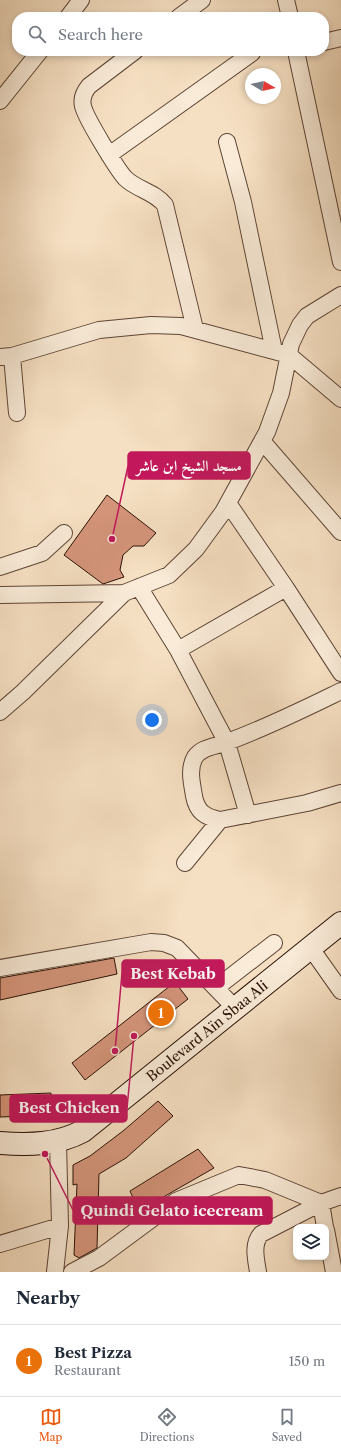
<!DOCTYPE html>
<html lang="en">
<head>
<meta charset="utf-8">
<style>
	body { margin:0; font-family:"Libre Caslon Text",Amiri,serif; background:#f2f2f3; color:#1f2937 }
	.controls { position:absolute; right:12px; bottom:12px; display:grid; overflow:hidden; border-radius:8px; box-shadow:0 2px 6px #0003 }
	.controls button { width:36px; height:36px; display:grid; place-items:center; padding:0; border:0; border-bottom:1px solid #e0e1e3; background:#fff; color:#1f2937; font:20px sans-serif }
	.compass { position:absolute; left:245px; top:68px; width:36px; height:36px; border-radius:50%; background:#fff; box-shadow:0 2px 6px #0003; rotate:99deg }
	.you { position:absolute; left:152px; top:720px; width:14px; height:14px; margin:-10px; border:3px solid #fff; border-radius:50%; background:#1a73e8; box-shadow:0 0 0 6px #1a73e833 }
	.badge { display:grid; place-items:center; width:26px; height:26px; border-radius:50%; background:#ea580c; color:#fff; font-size:13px; font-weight:700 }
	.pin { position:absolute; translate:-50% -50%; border:2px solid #fff; box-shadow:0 1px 4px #0006 }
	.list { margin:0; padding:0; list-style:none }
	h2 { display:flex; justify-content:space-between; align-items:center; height:52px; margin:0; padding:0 16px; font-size:17px }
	h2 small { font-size:13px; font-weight:400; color:#747a83 }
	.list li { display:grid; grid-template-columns:26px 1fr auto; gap:12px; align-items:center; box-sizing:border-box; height:72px; padding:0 16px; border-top:1px solid #e0e1e3 }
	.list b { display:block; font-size:15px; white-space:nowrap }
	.list p { margin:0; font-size:13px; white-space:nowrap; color:#747a83 }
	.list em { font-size:13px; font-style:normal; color:#747a83 }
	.icon { flex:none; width:22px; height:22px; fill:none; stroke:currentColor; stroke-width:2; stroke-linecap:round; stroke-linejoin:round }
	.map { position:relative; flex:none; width:341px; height:1272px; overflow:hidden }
	.search { position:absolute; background:#fff; box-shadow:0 2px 6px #0003; left:12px; right:12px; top:12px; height:44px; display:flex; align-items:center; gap:10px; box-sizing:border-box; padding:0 14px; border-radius:16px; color:#747a83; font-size:15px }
	.sheet { height:124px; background:#fff }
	nav { display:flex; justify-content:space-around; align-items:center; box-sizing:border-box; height:56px; border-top:1px solid #e0e1e3; background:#fff; font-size:11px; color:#747a83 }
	nav a { display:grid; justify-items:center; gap:2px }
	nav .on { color:#ea580c }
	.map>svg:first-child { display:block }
</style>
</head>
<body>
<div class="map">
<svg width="341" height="1272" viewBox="0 0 341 1272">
	<rect width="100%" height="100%" fill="#f6e0c3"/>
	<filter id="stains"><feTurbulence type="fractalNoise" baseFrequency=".005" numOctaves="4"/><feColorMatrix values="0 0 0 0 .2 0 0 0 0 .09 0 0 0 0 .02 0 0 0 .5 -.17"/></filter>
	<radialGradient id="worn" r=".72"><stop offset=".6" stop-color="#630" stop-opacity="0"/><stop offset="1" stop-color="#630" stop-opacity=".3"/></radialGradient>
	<path fill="#d5957b" stroke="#2a1106" d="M 107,495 L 156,533 L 144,546 L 133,546 L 123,555 L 120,570 L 124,577 L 103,584 L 64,555 Z
		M 114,958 L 117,974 L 0,1000 L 0,978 Z
		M 175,982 L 188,999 L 85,1080 L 72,1063 Z
		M 51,1093 L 52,1115 L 0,1117 L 0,1095 Z
		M 158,1101 L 173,1116 L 126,1158 L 99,1174 L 97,1248 L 79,1258 L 74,1255 L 77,1184 L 73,1185 L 73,1165 L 90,1156 L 123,1131 Z
		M 198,1149 L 214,1168 L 139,1211 L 130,1191 Z"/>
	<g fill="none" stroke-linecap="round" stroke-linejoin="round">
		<defs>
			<path id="street" d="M 286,0 L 290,17
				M 68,17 L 81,0
				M 179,17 L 202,0
				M 324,42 L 341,38
				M 135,51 L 89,86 C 84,92 81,98 83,106 C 85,117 117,169 125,178 C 137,190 154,191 165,205 L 195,329
				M 296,51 L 341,262
				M 0,101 L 40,51
				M 227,142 L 243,202 L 274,351
				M 109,155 L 252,53
				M 12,356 L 17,413
				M 0,357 L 12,356 L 99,330 L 151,325 L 181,326 L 289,355 L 341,399
				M 262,441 L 341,532
				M 228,503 L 286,588 L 341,673
				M 0,567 L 42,553 L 64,533
				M 139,587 L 178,650 L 227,743 L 248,815
				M 0,595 L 124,593 L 169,575 L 196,549 L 223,512 L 267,432 L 281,393 L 291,344 L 300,325 L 307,316 L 341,295
				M 178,650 L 286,588
				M 341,691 C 304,709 266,728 227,742 C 216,747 203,746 195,757 C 188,769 192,783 194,796 C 197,812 205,817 220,820 L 307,803 L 341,793
				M 0,712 L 23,692 L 124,593
				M 185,863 L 220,820
				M 310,947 L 341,991
				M 0,968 L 151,942 L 164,943 L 177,948 L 235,1008
				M 216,988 L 274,943
				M 326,1230 L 334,1272
				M 0,1244 L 60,1226
				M 55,1272 L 60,1226 L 58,1141
				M 72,1272 L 99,1258 L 176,1201 L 239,1175 L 265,1180 L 321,1203 L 341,1196
				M 258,1272 C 256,1259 252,1244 261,1234 L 321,1203 L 325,1227"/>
			<path id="secondary" d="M 0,1143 C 29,1145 57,1145 83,1131 L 341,923"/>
		</defs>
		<use href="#street" stroke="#5d4535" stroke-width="18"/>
		<use href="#secondary" stroke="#2a1106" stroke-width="24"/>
		<use href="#street" stroke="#f9ebd8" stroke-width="16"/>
		<use href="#secondary" stroke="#f9ebd8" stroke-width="22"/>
	</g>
	<g text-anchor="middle" stroke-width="3" stroke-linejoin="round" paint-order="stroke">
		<g font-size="14" fill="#2a1106" stroke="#f9ebd8">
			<text transform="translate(207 1031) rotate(-39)" y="5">Boulevard Aïn Sbaa Ali</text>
		</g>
	</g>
	<path fill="none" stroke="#c2185b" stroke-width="1.5" d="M112 539L128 466M115 1051L122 973M134 1036L127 1108M45 1154L73 1210"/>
	<g fill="#c2185b" stroke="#f9ebd8" stroke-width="1.5">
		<circle cx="112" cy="539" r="4"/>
		<circle cx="115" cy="1051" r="4"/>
		<circle cx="134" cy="1036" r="4"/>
		<circle cx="45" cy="1154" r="4"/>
	</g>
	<g fill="#c2185b" stroke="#c2185b" stroke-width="1.5">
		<rect x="128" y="452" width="122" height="27" rx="4"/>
		<rect x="122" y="960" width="102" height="27" rx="4"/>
		<rect x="10" y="1095" width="117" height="27" rx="4"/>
		<rect x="73" y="1197" width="199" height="27" rx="4"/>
	</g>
	<g font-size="15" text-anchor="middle" font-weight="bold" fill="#fff">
		<text x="189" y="471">مسجد الشيخ ابن عاشر</text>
		<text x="173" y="979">Best Kebab</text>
		<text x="69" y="1113">Best Chicken</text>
		<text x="172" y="1216">Quindi Gelato icecream</text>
	</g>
	<rect width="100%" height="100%" filter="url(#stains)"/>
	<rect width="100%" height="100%" fill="url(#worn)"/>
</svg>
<div class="controls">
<button><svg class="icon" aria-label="layers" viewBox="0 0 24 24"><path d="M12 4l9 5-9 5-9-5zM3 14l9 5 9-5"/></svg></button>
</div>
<svg class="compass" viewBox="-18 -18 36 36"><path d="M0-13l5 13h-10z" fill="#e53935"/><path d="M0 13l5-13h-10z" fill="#747a83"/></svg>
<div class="you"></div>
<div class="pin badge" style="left:161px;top:1013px;background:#e8710a">1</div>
<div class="search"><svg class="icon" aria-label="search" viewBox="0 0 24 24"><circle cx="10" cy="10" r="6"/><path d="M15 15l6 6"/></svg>Search here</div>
</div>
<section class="sheet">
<h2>Nearby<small></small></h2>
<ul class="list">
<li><span class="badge" style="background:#e8710a">1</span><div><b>Best Pizza</b><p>Restaurant</p></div><em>150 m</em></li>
</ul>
</section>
<nav>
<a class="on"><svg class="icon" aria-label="map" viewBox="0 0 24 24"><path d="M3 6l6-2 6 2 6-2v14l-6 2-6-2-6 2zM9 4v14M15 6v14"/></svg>Map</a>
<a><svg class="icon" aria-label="directions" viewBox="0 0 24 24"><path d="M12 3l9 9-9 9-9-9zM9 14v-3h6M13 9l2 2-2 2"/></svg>Directions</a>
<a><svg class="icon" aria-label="saved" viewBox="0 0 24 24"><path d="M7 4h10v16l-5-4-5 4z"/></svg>Saved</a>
</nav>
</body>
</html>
